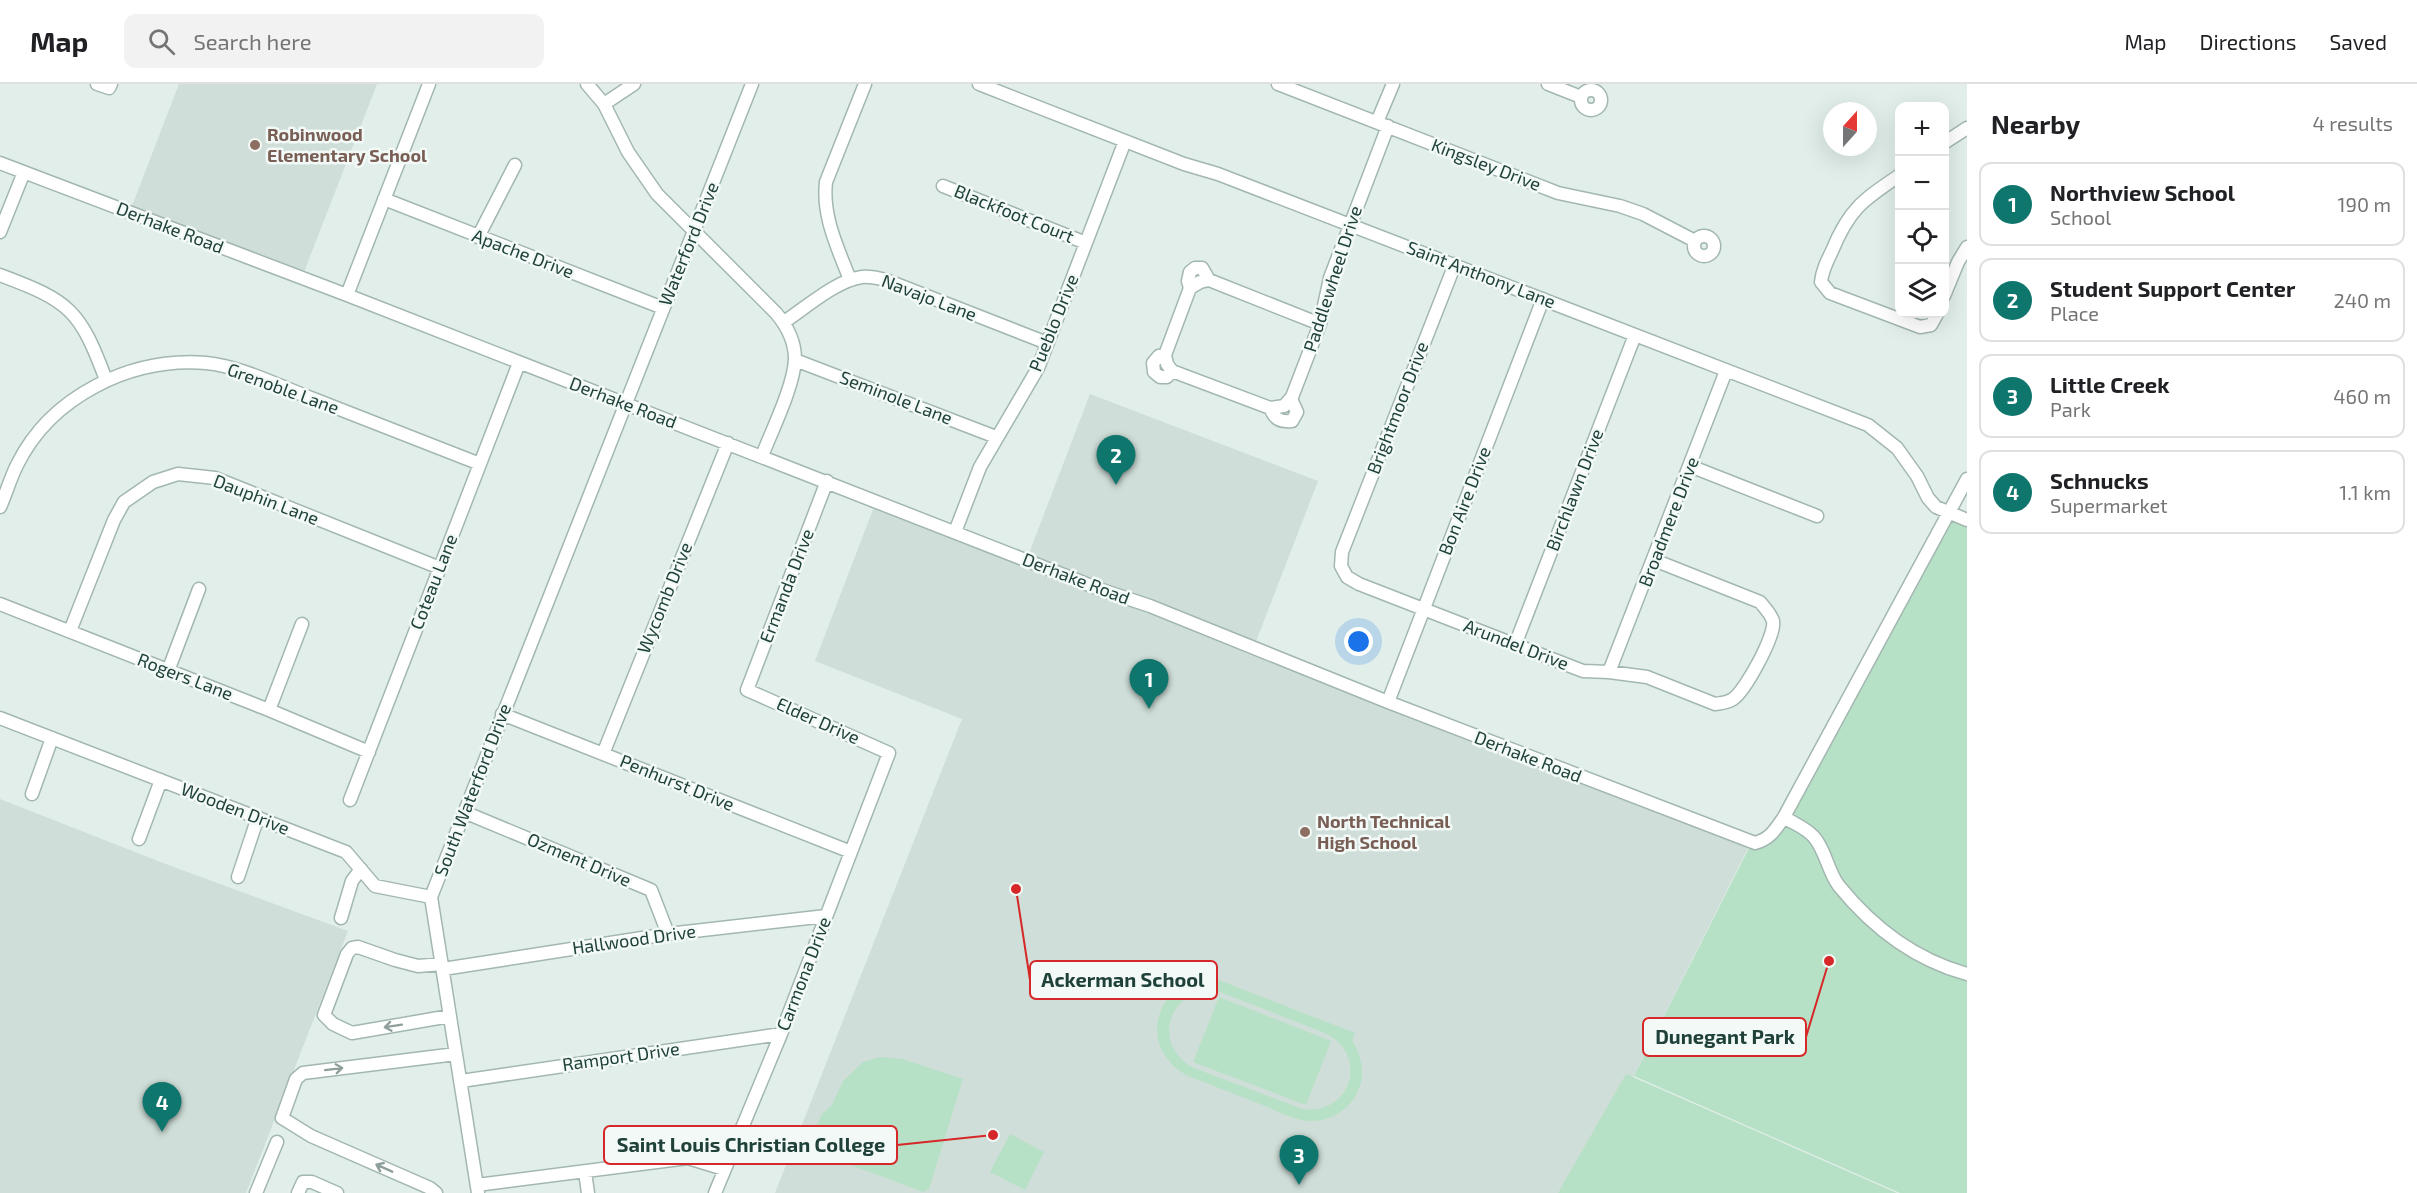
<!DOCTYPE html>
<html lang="en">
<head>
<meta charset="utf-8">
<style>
	body { margin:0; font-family:"Exo 2",sans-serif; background:#f2f2f2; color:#202124 }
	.controls { position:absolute; right:18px; top:18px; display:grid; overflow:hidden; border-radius:12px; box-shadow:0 6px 24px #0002 }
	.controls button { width:54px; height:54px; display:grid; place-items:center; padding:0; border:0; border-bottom:2px solid #e0e0e0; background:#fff; color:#202124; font:30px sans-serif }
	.compass { position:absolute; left:1823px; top:18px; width:54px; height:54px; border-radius:50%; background:#fff; box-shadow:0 6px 24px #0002; rotate:21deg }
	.you { position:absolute; left:1359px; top:558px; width:21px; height:21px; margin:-15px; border:4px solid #fff; border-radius:50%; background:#1a73e8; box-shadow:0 0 0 9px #1a73e833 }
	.badge { display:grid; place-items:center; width:39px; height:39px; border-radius:50%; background:#0f766e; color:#fff; font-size:20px; font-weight:700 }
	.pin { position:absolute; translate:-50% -50px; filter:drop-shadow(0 2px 3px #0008) }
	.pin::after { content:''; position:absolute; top:32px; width:21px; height:18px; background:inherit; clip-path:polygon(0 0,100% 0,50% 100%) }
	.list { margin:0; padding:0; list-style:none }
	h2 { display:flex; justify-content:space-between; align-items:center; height:78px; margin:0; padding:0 24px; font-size:26px }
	h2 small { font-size:20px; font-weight:400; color:#757577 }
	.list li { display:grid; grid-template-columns:39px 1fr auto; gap:18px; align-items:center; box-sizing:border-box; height:84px; margin:0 12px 12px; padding:0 12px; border:2px solid #e0e0e0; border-radius:12px }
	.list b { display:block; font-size:22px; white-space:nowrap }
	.list p { margin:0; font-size:20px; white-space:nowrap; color:#757577 }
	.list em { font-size:20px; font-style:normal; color:#757577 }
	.icon { flex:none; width:33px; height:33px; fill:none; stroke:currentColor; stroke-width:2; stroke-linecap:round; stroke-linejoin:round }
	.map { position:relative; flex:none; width:1967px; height:1109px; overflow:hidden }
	header { display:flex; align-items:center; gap:36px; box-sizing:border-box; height:84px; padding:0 30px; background:#fff; border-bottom:2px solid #e0e0e0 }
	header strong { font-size:28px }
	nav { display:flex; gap:33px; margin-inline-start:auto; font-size:21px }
	.search { width:420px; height:54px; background:#f2f2f2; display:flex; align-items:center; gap:15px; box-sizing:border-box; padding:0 21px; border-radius:12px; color:#757577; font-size:22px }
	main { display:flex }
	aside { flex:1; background:#fff }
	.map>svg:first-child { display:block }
</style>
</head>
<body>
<header>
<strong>Map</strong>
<div class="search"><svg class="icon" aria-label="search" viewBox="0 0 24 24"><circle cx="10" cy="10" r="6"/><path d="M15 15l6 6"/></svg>Search here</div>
<nav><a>Map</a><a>Directions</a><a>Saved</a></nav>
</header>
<main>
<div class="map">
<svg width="1967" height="1109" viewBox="0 0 1967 1109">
	<rect width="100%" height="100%" fill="#e1eee9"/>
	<path fill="#cfded8" d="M 179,0 L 377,0 L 304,188 L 132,122 Z
		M 1090,310 L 1318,397 L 1255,560 L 1028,472 Z
		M 874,423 L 1738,758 L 1763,763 L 1749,762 L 1634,992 L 1568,1109 L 775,1109 L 962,635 L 815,577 Z
		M 0,715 L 163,779 L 348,847 L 246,1109 L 0,1109 Z"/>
	<path fill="#b7e1c6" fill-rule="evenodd" d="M 1954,435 L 1967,440 L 1967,1109 L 1900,1109 L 1634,992 L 1750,762 L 1764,762 L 1780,749 L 1950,436 Z
		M 1185,883 L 1355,949 L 1352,956 C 1362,973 1366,991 1357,1009 C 1348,1027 1329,1038 1309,1037 C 1294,1036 1279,1028 1265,1022 C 1240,1012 1214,1002 1188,992 C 1163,979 1149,951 1162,924 C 1165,916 1172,912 1176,905 C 1180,899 1182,890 1185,883 ZM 1205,906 L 1220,908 L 1325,949 C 1370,971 1351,1032 1302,1025 L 1194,984 C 1156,965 1163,915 1205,906 Z
		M 1219,913 L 1331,957 L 1306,1021 L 1193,978 Z
		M 880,973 L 902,975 L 963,995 L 929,1105 L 923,1108 L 808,1065 L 822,1030 L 832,1021 L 843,997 L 863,978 Z
		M 1626,990 L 1897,1109 L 1558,1109 Z
		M 1010,1050 L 1044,1068 L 1025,1106 L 990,1088 Z"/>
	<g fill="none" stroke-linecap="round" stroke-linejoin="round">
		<defs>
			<path id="minor" d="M 97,0 L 109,4 L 111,0
				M 587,0 L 604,20 L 628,68 L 657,110 L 776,229 C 787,242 795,257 795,275 C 794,302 772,346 762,372
				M 979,0 L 1184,80 L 1218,90 L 1868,341 L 1897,364 L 1917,392 L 1928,414 L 1936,423 L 1967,436
				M 1278,0 L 1558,109 L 1620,122 L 1643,130 L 1695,157
				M 1548,0 L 1581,13
				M1581 16a10 10 0 1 1 20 0a10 10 0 1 1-20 0Z
				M 604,20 L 634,0
				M 1377,38 L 1393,0
				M 1944,59 L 1967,44
				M 0,79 L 347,211 L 1102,506 L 1150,522 L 1388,618 L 1755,759 C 1770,755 1775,746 1784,733 L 1967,395
				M 1900,91 C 1863,116 1849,125 1832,167 C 1827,177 1822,187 1821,198 L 1830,209 L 1920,243 L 1931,241 L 1937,230
				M 943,102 L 1086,159
				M 384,115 L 663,224
				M 0,148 L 24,88
				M1694 162a10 10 0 1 1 20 0a10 10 0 1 1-20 0Z
				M 478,153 L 515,81
				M 1455,180 L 1342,468 L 1341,482 L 1347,493 L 1359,500 L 1583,587 L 1609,588 L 1647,593 L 1715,620 C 1722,619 1727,619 1733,615 C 1745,607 1776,551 1773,537 C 1771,530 1765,524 1760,518 L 1654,476
				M 0,191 C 70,217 80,226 106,296
				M 850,196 C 838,164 822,133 826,98 L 865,0
				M 1190,204 L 1188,197 L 1190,188 L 1195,184 L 1202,184 L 1209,196
				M 347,211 L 429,0
				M 1944,212 L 1958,178 L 1967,163
				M 784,238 C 805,224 837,196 862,193 C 870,192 878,194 886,196 L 1047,259
				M 1320,240 L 1209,196 L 1200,198 L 1190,204 L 1165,271 L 1167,280 L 1172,287 L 1270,324 L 1284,322 L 1292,313 L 1320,240 L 1330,194 L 1388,42
				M 1165,271 L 1159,272 L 1153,279 L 1154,288 L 1160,293 L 1167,293 L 1172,287
				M 795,276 L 996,353
				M 1270,324 C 1275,335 1279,338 1292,337 L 1297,328 L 1291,315
				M 1690,382 L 1817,432
				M 0,423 C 6,410 10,395 17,381 C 51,312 131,273 206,279 C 239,282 275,300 306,312 C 364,335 422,357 480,380
				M 955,448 L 980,383 L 1038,284 L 1125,57
				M 0,520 L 269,626 L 369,668
				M 70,547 L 114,436 L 124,418 L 153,398 L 178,390 L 215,394 L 440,484
				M 1515,561 L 1635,251
				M 168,587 L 199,505
				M 1609,588 L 1726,287
				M 1388,618 L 1543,215
				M 269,626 L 302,540
				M 502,630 L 851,768
				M 0,634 L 346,768 L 375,802 L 431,813
				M 603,670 L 728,359
				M 32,710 L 52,654
				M 350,716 L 519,279
				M 464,728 L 651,806 L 668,850
				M 1784,733 C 1794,740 1805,743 1814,753 C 1826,767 1828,788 1839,802 C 1873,844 1916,876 1967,890
				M 139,755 L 161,696
				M 238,793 L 258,733
				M 341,834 L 352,797 L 361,785
				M 442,880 L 418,882 L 395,876 L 358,863 L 352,864 L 347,870 L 324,931 L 333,940 L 352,949 L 450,932
				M 443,885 L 668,850 L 826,832
				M 461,997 L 781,950
				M 585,1088 L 588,1109
				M 477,1101 L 688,1074 L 724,1085
				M 256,1109 L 277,1058
				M 298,1109 L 303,1098 L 312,1098 L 337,1109
				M 436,1109 L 430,1104 L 311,1052 L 282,1034 L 296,995 L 303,989 L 456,970
				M 478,1109 L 431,813 L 752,0
				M 715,1109 L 781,950 L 889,669 L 747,606 L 827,397"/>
		</defs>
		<use href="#minor" stroke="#a3b7b1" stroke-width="15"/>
		<use href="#minor" stroke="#fff" stroke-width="12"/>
	</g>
	<defs><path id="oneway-shaft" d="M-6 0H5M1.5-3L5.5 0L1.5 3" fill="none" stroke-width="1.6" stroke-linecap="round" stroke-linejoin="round" transform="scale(1.5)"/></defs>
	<g stroke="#8fa09c">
		<use href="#oneway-shaft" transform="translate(393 942) rotate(171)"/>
		<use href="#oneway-shaft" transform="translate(334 985) rotate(-7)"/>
		<use href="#oneway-shaft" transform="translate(384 1084) rotate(-156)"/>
	</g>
	<g fill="#8d6e63" stroke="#f2f9f6" stroke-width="2">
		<circle cx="255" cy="61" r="6"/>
		<circle cx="1305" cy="748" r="6"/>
	</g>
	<g text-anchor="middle" stroke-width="5" stroke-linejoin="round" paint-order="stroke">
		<g font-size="18" font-weight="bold" fill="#785e54" stroke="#f2f9f6" text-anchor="start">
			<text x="267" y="57">Robinwood<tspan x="267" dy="21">Elementary School</tspan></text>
			<text x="1317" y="744">North Technical<tspan x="1317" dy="21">High School</tspan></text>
		</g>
		<g font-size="18" fill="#1f413a" stroke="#f2f9f6">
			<text transform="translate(1486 81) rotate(21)" y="6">Kingsley Drive</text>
			<text transform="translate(1014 130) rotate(22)" y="6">Blackfoot Court</text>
			<text transform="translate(170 144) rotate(21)" y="6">Derhake Road</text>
			<text transform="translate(689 160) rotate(-68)" y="6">Waterford Drive</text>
			<text transform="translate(523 170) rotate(21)" y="6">Apache Drive</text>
			<text transform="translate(1481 191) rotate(21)" y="6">Saint Anthony Lane</text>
			<text transform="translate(1333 195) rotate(-72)" y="6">Paddlewheel Drive</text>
			<text transform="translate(929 214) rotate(21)" y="6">Navajo Lane</text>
			<text transform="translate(1054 239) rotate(-68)" y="6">Pueblo Drive</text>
			<text transform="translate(283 305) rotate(20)" y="6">Grenoble Lane</text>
			<text transform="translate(896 314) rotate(21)" y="6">Seminole Lane</text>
			<text transform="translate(623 319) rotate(21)" y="6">Derhake Road</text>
			<text transform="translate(1398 324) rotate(-69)" y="6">Brightmoor Drive</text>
			<text transform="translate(1575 406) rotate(-69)" y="6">Birchlawn Drive</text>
			<text transform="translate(266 416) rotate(21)" y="6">Dauphin Lane</text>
			<text transform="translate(1465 417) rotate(-69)" y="6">Bon Aire Drive</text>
			<text transform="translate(1669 438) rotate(-69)" y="6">Broadmere Drive</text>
			<text transform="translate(1076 495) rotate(21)" y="6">Derhake Road</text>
			<text transform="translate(434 498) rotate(-69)" y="6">Coteau Lane</text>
			<text transform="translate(787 502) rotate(-69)" y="6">Ermanda Drive</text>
			<text transform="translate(665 514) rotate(-68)" y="6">Wycomb Drive</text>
			<text transform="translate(1516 561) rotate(21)" y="6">Arundel Drive</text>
			<text transform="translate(185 593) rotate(21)" y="6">Rogers Lane</text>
			<text transform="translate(818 637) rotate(24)" y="6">Elder Drive</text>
			<text transform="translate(1528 673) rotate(21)" y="6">Derhake Road</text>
			<text transform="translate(677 699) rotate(22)" y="6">Penhurst Drive</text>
			<text transform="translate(473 706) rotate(-69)" y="6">South Waterford Drive</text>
			<text transform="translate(235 725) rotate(21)" y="6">Wooden Drive</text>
			<text transform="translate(579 776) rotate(23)" y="6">Ozment Drive</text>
			<text transform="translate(634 856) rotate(-8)" y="6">Hallwood Drive</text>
			<text transform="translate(804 890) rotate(-69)" y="6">Carmona Drive</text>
			<text transform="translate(621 973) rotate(-8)" y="6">Ramport Drive</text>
		</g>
	</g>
	<path fill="none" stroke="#d62828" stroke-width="2" d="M1016 805L1030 896M1829 877L1806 953M993 1051L897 1061"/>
	<g fill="#d62828" stroke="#f2f9f6" stroke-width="2">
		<circle cx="1016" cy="805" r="6"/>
		<circle cx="1829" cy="877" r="6"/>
		<circle cx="993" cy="1051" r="6"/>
	</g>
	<g fill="#f2f9f6" stroke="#d62828" stroke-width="2">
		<rect x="1030" y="877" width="187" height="38" rx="6"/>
		<rect x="1643" y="934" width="163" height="38" rx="6"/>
		<rect x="604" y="1042" width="293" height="38" rx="6"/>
	</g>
	<g font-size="20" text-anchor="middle" font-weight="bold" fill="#1f413a">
		<text x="1123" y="903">Ackerman School</text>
		<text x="1725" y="960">Dunegant Park</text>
		<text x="751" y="1068">Saint Louis Christian College</text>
	</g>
</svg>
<div class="controls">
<button>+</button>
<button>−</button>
<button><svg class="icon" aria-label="locate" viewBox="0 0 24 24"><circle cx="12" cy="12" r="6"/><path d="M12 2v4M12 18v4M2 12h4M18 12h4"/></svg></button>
<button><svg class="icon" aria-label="layers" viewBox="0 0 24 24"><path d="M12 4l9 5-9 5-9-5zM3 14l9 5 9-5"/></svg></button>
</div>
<svg class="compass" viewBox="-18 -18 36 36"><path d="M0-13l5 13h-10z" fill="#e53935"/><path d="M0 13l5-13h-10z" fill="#757577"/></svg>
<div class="you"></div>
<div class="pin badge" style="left:1149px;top:625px">1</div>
<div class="pin badge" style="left:1116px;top:401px">2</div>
<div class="pin badge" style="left:1299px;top:1101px">3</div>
<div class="pin badge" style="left:162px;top:1048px">4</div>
</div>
<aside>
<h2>Nearby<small>4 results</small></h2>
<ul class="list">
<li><span class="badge">1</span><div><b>Northview School</b><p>School</p></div><em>190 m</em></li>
<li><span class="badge">2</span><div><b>Student Support Center</b><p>Place</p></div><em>240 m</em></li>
<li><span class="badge">3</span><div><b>Little Creek</b><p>Park</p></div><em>460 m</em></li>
<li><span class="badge">4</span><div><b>Schnucks</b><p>Supermarket</p></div><em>1.1 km</em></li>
</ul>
</aside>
</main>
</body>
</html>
